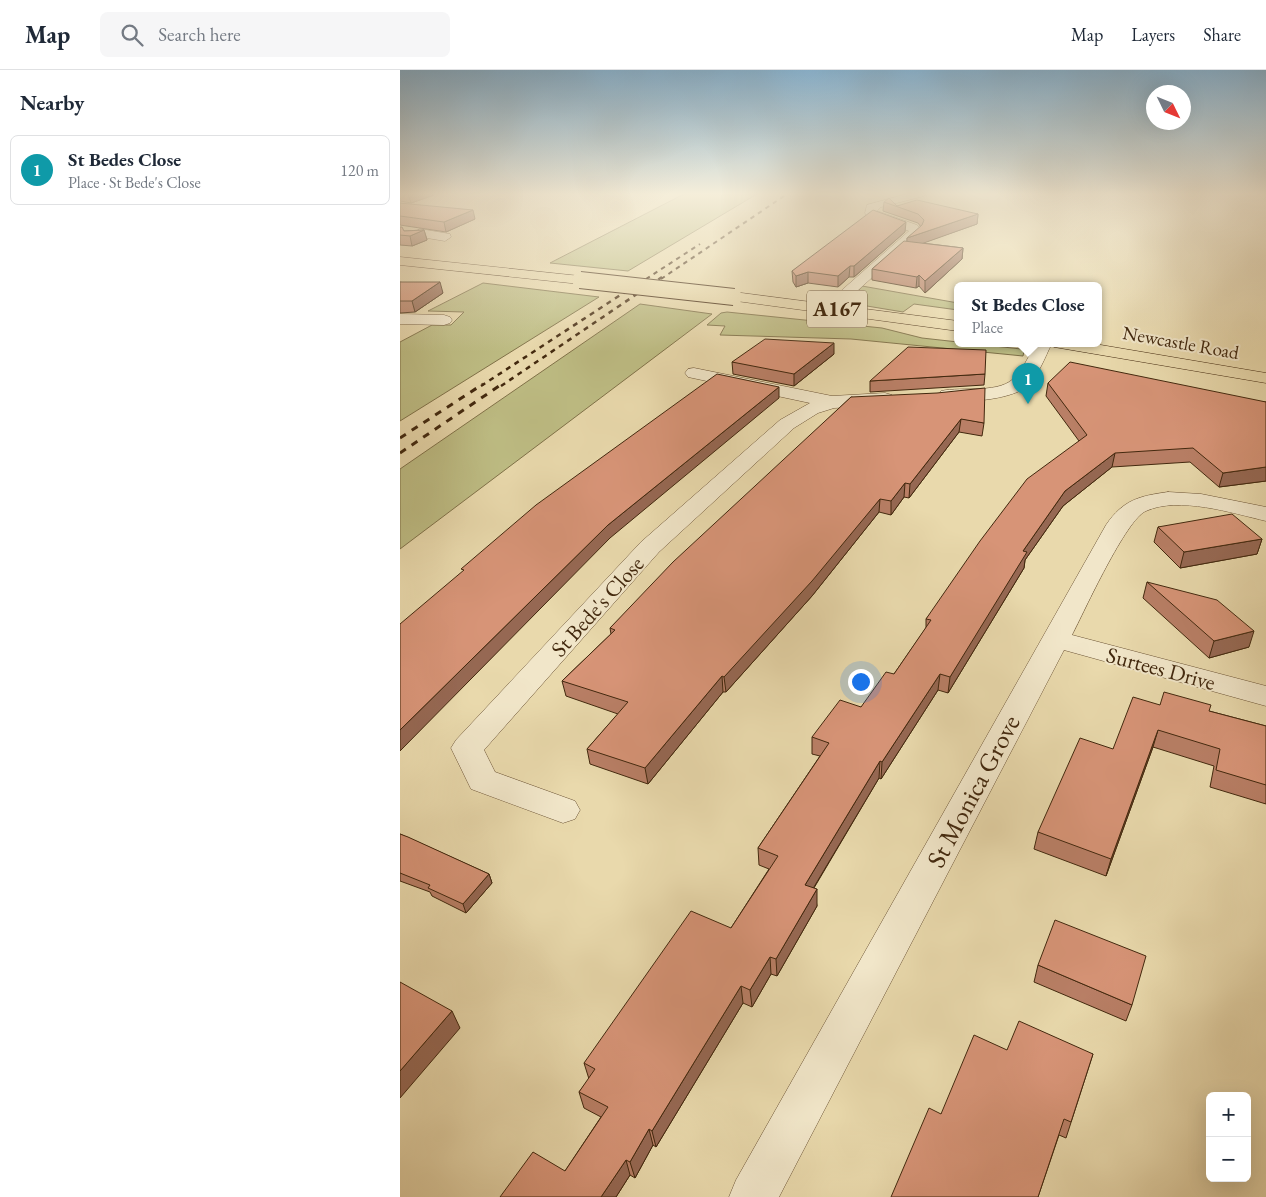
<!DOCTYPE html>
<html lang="en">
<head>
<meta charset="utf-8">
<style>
	body { margin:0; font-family:"EB Garamond",serif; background:#f6f6f7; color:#1f2937 }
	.controls { position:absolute; right:15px; bottom:15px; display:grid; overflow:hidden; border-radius:8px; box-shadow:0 5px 20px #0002 }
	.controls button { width:45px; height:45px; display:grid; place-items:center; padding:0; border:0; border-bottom:1px solid #e0e1e3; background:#fff; color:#1f2937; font:25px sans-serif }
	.compass { position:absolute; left:746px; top:15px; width:45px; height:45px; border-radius:50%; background:#fff; box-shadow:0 5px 20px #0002; rotate:133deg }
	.you { position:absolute; left:460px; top:611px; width:18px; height:18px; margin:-12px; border:4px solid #fff; border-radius:50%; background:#1a73e8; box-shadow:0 0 0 8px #1a73e833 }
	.badge { display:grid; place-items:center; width:32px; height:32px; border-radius:50%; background:#2563eb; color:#fff; font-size:16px; font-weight:700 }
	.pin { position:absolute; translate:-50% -41px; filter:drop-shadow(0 1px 2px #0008) }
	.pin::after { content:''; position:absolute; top:26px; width:18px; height:15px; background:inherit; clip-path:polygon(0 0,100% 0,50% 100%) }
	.popup { position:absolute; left:554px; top:212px; width:148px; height:65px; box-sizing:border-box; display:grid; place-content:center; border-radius:8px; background:#fff; filter:drop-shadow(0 1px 4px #0005); font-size:16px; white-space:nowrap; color:#747a83 }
	.popup b { font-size:19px; color:#1f2937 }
	.popup::after { content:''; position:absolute; left:50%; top:100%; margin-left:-10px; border:10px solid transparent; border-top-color:#fff }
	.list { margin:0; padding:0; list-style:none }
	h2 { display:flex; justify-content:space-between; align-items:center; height:65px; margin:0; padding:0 20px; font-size:21px }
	h2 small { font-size:16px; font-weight:400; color:#747a83 }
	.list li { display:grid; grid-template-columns:32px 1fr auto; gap:15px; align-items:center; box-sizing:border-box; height:70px; margin:0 10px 10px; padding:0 10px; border:1px solid #e0e1e3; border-radius:8px }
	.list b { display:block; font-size:19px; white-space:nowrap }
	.list p { margin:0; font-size:16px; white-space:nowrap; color:#747a83 }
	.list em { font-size:16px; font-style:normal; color:#747a83 }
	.icon { flex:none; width:28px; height:28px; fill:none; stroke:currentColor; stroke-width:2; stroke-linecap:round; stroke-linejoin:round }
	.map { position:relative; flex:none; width:866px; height:1127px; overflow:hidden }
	header { display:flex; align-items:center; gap:30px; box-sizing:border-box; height:70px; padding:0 25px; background:#fff; border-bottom:1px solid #e0e1e3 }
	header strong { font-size:24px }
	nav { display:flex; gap:28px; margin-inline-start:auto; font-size:18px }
	.search { width:350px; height:45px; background:#f6f6f7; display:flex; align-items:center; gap:12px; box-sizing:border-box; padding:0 18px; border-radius:8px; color:#747a83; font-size:19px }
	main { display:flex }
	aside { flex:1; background:#fff }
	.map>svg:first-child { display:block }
</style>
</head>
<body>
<header>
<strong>Map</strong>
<div class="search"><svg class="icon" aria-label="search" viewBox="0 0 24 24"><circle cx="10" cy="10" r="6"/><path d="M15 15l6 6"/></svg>Search here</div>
<nav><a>Map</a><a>Layers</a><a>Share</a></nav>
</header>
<main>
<aside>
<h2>Nearby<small></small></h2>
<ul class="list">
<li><span class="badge" style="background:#0f9aa8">1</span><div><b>St Bedes Close</b><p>Place · St Bede's Close</p></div><em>120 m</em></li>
</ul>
</aside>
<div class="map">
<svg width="866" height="1127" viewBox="0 0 866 1127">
	<rect width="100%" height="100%" fill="#e9d9ac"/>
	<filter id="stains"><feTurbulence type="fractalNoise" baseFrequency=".004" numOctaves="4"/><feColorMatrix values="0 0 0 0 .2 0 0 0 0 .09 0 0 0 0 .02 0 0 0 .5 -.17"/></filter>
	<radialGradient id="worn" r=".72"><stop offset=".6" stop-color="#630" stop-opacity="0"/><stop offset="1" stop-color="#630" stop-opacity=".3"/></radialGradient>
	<path fill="#bebd84" stroke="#807249" d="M 284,124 L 357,124 L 228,201 L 150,193 Z
		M 83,213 L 199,227 L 0,351 L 0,272 L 32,255 L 51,255 L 64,242 L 28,241 Z
		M 462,216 L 558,233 L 558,240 L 514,234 L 503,242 L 449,233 Z
		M 240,234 L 312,244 L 0,479 L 0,399 Z
		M 327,242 L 482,258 L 522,268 L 621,279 L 624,281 L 623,286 L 451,269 L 320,265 L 325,256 L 307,255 L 321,243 Z"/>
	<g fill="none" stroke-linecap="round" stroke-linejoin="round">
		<defs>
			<path id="minor" d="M 507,124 L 526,124 L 524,126 L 481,137 L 477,141 L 517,155 L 522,161 L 520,164 L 435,241 L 425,241 L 422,238 L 425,235 L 509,161 L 467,146 L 465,143 L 467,135 Z
				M 20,159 L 50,164 L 51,167 L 45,171 L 15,166 L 14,163 Z
				M 0,244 L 44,245 L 50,247 L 52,250 L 50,253 L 44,255 L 0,254 Z
				M 636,273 L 652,273 C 645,287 638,307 626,317 C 610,330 561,334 541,329 L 539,325 L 541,321 C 562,316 601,325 616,306 C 624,297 630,284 636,273 Z
				M 294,298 L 432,326 L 485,323 L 492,325 L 494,329 L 492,333 L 485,335 L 434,338 L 418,343 L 394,358 L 259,482 L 84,680 L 95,702 L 175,731 L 180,740 L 175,749 L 163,753 L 71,719 L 51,678 L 56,670 L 241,472 L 380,350 L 410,333 L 288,307 L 285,303 L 288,299 Z
				M 768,422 L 801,424 L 866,437 L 866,451 C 832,443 779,426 746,441 C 726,449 684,542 672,565 L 866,616 L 866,636 L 664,580 L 379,1127 L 329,1127 L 336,1110 L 706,455 C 723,430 739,426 768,422 Z"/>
			<path id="trunk" d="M 0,187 L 180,206 L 185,207 L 187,210 L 185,213 L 180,214 L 0,195 Z
				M 334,222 L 558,251 L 558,261 L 329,230 L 326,227 L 329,224 Z
				M 652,273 L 689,273 L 866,303 L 866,313 L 660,278 L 654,277 Z"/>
		</defs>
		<use href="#minor" stroke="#6c5436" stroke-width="1"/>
		<use href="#trunk" stroke="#42280e" stroke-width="1"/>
		<use href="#minor" fill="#f1e6c9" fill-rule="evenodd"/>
		<use href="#trunk" fill="#e9d9ac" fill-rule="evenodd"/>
		<path stroke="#42280e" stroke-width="2" stroke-dasharray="4.5 4.5" stroke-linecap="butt" d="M 246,209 L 300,174
			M 261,209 L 387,124"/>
		<path stroke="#42280e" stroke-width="2.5" stroke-dasharray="5 5" stroke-linecap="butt" d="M 81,316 L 248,207
			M 101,316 L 262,207"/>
		<path stroke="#42280e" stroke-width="3" stroke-dasharray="7 7" stroke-linecap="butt" d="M 0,368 L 83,314
			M 0,383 L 102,314"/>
		<defs>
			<path id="trunk-bridge" d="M 180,210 L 334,227"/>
		</defs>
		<use href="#trunk-bridge" stroke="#42280e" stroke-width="18" stroke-linecap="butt"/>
		<use href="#trunk-bridge" stroke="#e9d9ac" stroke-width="16"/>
	</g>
	<path fill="#b97f66" stroke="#42280e" d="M 0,124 L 34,124 L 34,125 L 11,133 L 0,131 Z
		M 484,132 L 497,136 L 578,144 L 577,154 L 522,173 L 563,178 L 562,189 L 525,223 L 519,216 L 516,218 L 472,210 L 472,199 L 507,171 L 507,168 L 521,157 L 518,153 L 483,141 Z
		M 0,133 L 75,149 L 46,162 L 0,155 Z
		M 0,157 L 4,161 L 24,160 L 27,170 L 12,176 L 0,175 Z
		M 505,162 L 454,207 L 449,207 L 438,217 L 408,213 L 396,217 L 393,212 L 392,201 Z
		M 0,212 L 43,223 L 15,242 L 0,243 Z
		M 434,284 L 394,316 L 333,304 L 332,292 Z
		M 585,304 L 584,315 L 470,322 L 470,311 Z
		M 648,313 L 866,332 L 866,411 L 819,417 L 790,392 L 712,397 L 663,436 L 625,490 L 624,498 L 548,623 L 538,620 L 481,709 L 479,708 L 414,818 L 417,836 L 377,906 L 371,904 L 352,937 L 343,933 L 256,1077 L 253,1075 L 235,1108 L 230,1105 L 216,1127 L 100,1127 L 165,1101 L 201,1047 L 184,1038 L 179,1022 L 189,1009 L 184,993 L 331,858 L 369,799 L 359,795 L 358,778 L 420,686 L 412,684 L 412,667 L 461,637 L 494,604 L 526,558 L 526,549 L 679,371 L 646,326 Z
		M 451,327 L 584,353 L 582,366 L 559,362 L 509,428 L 504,427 L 491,445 L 479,442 L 412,526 L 326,622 L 323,622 L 248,714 L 190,694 L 187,679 L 218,644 L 166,626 L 162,611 L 211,564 L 210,558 Z
		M 758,457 L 862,469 L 857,484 L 780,498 L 754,472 Z
		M 747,512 L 849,577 L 809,588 L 743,528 Z
		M 760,635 L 809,641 L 866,656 L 866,734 L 810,717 L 814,696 L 753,677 L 706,806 L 634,779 L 638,762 L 713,679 Z
		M 0,764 L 89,804 L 92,813 L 66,843 L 32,826 L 30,822 L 0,811 Z
		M 638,895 L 732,935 L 726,951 L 634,912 Z
		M 607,980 L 693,984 L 666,1068 L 659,1065 L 638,1127 L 541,1044 Z"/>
	<path fill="#966853" stroke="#42280e" d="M 8,124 L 34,124 L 34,125 L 11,133 Z
		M 73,140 L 75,149 L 46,162 L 44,152 Z
		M 578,144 L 577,154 L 507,179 L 507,168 Z
		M 506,152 L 505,162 L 454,207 L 454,196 Z
		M 24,160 L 27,170 L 12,176 L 10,166 Z
		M 563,178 L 562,189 L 525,223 L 525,211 Z
		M 450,196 L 449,207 L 438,217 L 438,206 Z
		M 408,202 L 408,213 L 396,217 L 396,206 Z
		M 519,205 L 519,216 L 516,218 L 517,207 Z
		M 40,212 L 43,223 L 15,242 L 12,231 Z
		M 434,273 L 434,284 L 394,316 L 394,304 Z
		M 379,317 L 379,328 L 210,468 L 0,681 L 0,660 L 208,455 Z
		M 561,349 L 559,362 L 509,428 L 510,414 Z
		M 715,383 L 712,397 L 663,436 L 625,490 L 624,498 L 548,623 L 550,607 L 623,481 L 665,421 Z
		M 866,397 L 866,411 L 819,417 L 823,403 Z
		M 505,413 L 504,427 L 491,445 L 491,431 Z
		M 480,429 L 479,442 L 412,526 L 326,622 L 324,607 Z
		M 862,469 L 857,484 L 780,498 L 784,482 Z
		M 854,561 L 849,577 L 809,588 L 814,571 Z
		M 540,604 L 538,620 L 481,709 L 482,692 Z
		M 322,606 L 323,622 L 248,714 L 245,698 Z
		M 758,660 L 753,677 L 706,806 L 711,789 Z
		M 480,691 L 479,708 L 405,832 L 405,815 Z
		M 89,804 L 92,813 L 66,843 L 63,834 Z
		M 417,819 L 417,836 L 377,906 L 376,889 Z
		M 370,887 L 371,904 L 352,937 L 350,920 Z
		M 341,916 L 343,933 L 256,1077 L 252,1061 Z
		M 52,941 L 60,958 L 0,1028 L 0,1001 Z
		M 249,1059 L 253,1075 L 235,1108 L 230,1092 Z
		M 226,1090 L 230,1105 L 216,1127 L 201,1127 Z"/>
	<path fill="#d79477" stroke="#42280e" d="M 489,128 L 497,136 L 517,130 L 578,144 L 507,168 L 522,155 L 524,150 L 518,144 L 484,132 Z
		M 0,133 L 73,140 L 44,152 L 0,146 Z
		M 473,140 L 506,152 L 454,196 L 450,196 L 438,206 L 408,202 L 396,206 L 392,201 Z
		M 0,157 L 2,157 L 4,161 L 24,160 L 10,166 L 0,165 Z
		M 504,171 L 563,178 L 525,211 L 519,205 L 517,207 L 472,199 Z
		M 0,212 L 40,212 L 12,231 L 0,231 Z
		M 365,269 L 434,273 L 394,304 L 332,292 Z
		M 508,277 L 586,280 L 585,304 L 470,311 Z
		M 670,292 L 866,332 L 866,397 L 823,403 L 793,378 L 715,383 L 665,421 L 623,481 L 627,482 L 550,607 L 540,604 L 482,692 L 480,691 L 405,815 L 417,819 L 376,889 L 370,887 L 350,920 L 341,916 L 252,1061 L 249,1059 L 230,1092 L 226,1090 L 201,1127 L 100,1127 L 133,1082 L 165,1101 L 208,1037 L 179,1022 L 195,999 L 184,993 L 291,841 L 331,858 L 378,786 L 358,778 L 429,673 L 412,667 L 440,630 L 461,637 L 486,602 L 494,604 L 531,550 L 526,549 L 580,471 L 627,409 L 687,365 L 648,313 Z
		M 317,304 L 379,317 L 208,455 L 0,660 L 0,554 L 64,500 L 61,499 L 136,435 Z
		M 585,318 L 584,353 L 561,349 L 510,414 L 505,413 L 491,431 L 480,429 L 412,511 L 324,607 L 322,606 L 245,698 L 187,679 L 228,632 L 162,611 L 215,560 L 210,558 L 273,492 L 451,327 L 537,323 Z
		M 832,444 L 862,469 L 784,482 L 758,457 Z
		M 747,512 L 817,530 L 854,561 L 814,571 Z
		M 764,622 L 811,635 L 809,641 L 866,656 L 866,715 L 816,700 L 820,679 L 758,660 L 711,789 L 638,762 L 680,668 L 713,679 L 733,627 L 760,635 Z
		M 0,764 L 8,767 L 89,804 L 63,834 L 28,818 L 30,815 L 0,803 Z
		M 655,850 L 746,886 L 732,935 L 638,895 Z
		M 0,912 L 52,941 L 0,1001 Z
		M 619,951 L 693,984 L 671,1052 L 664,1049 L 638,1127 L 491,1127 L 529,1038 L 541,1044 L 574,965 L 607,980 Z"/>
	<linearGradient id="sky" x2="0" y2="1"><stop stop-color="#89b5d3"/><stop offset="0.44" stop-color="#f5eeda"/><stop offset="1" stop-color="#f5eeda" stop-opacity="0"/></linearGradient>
	<rect width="866" height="282" fill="url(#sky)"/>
	<g text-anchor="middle" stroke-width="4" stroke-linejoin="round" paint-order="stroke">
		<g font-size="19" fill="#42280e" stroke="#f1e6c9">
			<text transform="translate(781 272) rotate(10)" y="7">Newcastle Road</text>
		</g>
		<rect fill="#f1e6c9" stroke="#766146" stroke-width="1" x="407" y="220.5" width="60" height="37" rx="4"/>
		<g font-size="21" font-weight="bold" fill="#42280e">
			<text x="437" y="246">A167</text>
		</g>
		<g font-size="22" fill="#42280e" stroke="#f1e6c9">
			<text transform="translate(197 536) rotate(-48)" y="8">St Bede's Close</text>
			<text transform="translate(761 598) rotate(15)" y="8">Surtees Drive</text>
		</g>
		<g font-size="26" fill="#42280e" stroke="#f1e6c9">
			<text transform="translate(573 721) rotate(-62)" y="9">St Monica Grove</text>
		</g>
	</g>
	<rect width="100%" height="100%" filter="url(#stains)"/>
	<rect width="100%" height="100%" fill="url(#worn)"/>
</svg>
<div class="controls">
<button>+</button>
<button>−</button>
</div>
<svg class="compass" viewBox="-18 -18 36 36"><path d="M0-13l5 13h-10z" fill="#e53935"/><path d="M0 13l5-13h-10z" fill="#747a83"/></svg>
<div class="you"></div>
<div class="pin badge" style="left:628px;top:334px;background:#0f9aa8">1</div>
<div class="popup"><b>St Bedes Close</b>Place</div>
</div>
</main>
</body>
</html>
